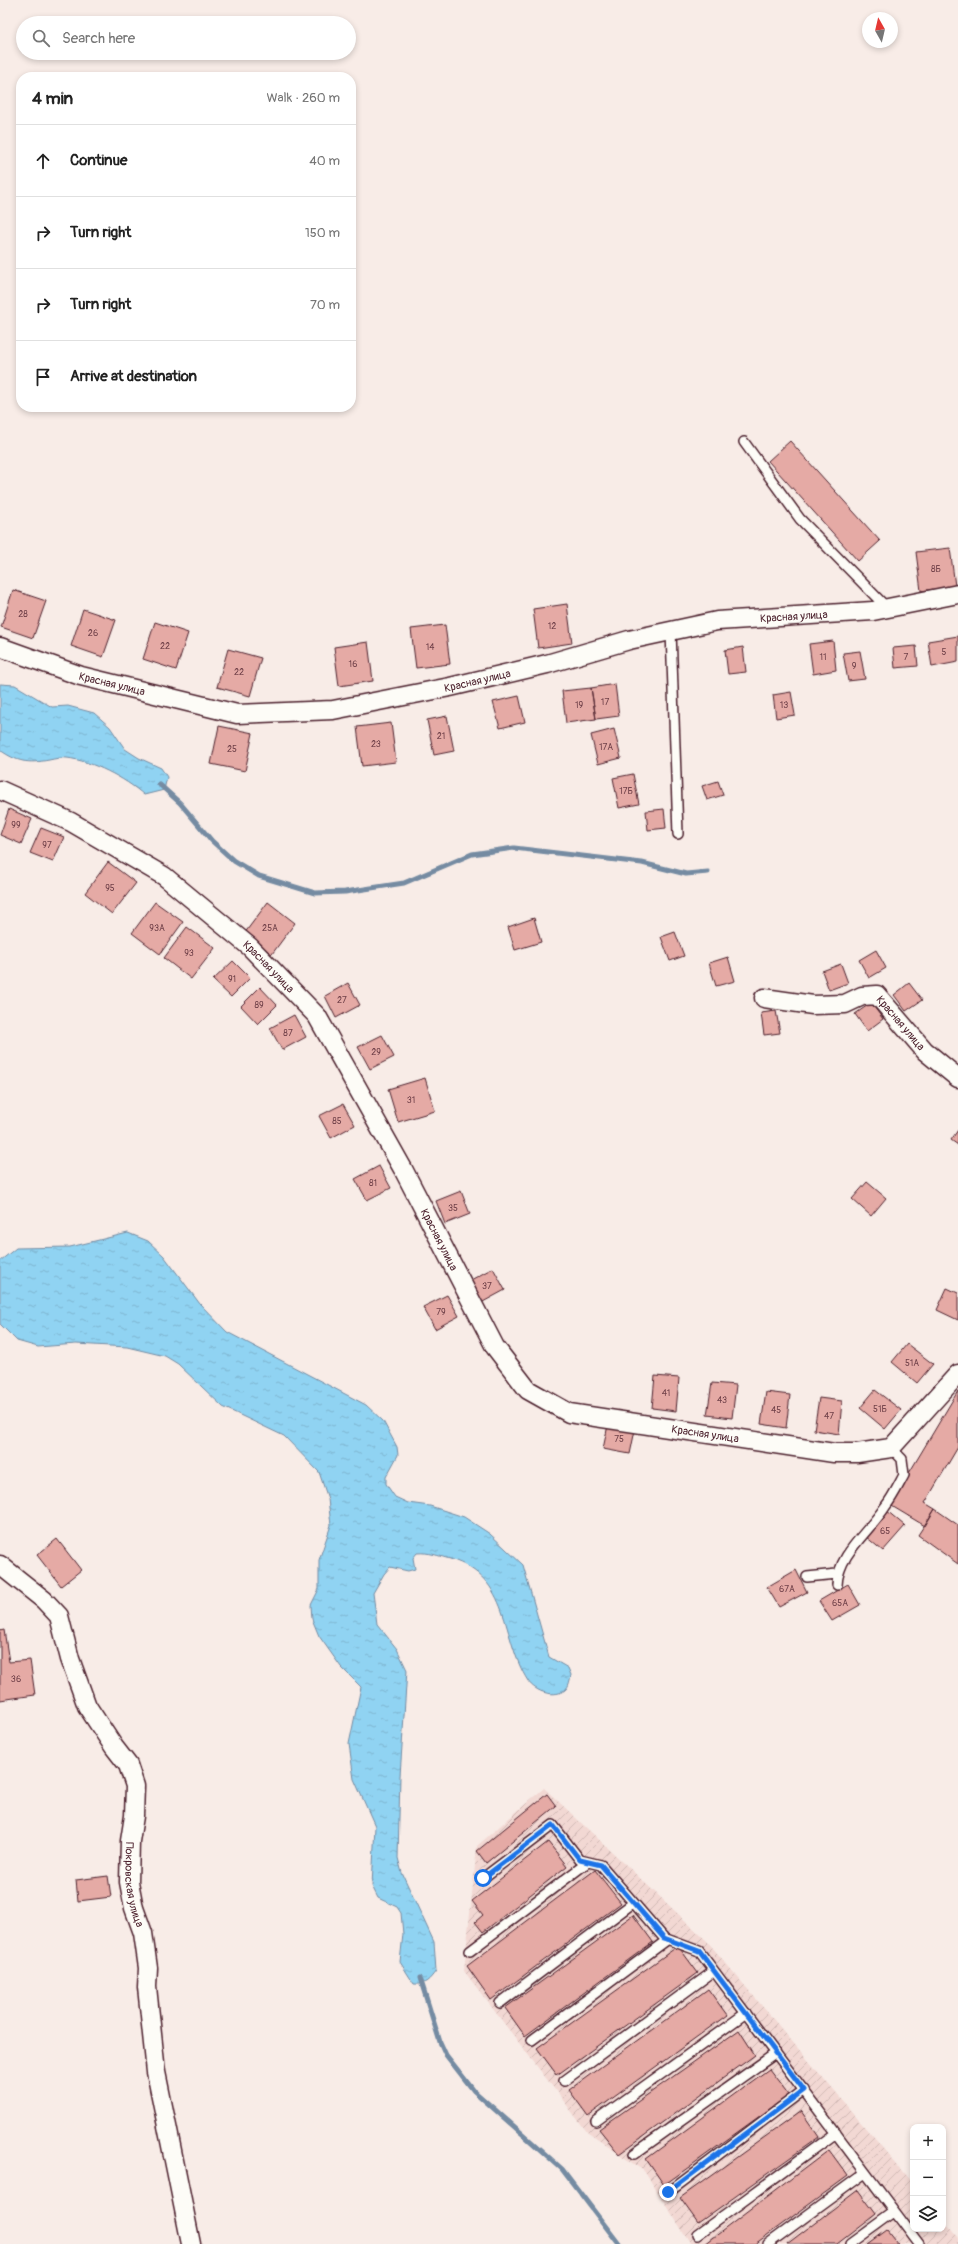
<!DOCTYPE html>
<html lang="en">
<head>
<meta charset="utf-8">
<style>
	body { margin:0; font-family:Pangolin,sans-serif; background:#f6f6f6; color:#222 }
	.controls { position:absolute; right:12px; bottom:12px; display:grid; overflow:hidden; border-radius:8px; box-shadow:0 2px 6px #0003 }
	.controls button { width:36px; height:36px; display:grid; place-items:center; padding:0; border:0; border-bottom:1px solid #e0e0e0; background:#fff; color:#222; font:20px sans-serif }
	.compass { position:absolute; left:862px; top:12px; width:36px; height:36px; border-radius:50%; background:#fff; box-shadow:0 2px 6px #0003; rotate:352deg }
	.stop { position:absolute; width:12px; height:12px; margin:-9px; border:3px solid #1a73e8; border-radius:50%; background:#fff }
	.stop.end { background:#1a73e8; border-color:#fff; box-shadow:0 1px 4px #0008 }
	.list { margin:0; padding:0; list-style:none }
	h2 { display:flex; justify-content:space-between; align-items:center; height:52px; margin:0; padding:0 16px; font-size:17px }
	h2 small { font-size:13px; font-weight:400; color:#767676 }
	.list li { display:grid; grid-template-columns:26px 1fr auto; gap:12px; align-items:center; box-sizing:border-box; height:72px; padding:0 16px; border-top:1px solid #e0e0e0 }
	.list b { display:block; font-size:15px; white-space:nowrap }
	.list em { font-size:13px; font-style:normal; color:#767676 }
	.icon { flex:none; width:22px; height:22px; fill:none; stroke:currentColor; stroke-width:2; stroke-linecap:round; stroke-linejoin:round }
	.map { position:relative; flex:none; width:958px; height:2244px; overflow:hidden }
	.search { position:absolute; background:#fff; box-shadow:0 2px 6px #0003; left:16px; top:16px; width:340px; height:44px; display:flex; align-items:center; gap:10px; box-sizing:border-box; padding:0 14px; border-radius:22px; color:#767676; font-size:15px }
	.panel { position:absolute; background:#fff; box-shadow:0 2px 6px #0003; left:16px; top:72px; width:340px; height:340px; border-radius:16px }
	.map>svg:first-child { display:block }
</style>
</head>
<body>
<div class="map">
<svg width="958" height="2244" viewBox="0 0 958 2244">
	<defs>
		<pattern id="industrial-furrows" width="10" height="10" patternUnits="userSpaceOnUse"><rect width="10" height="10" fill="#f2d8d3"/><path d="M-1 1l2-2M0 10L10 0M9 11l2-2" fill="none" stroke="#d1b9b5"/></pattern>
		<pattern id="water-ripples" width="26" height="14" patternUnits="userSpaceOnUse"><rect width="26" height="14" fill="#90d3f2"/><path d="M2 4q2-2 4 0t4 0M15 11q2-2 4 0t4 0" fill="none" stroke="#7eb5d0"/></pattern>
	</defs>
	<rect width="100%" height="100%" fill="#f8ece7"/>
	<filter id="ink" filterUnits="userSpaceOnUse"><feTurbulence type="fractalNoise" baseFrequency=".025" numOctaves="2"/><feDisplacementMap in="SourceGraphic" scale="8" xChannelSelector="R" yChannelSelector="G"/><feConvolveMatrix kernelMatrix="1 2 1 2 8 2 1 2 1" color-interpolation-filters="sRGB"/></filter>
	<g filter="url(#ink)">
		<path fill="url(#industrial-furrows)" d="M 544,1788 L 707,1941 L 913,2184 L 913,2229 L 943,2229 L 943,2220 L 958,2238 L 958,2244 L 691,2244 L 644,2171 L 588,2133 L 464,1971 L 477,1846 Z"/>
		<path fill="url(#water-ripples)" stroke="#748ba2" d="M 0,684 L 15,685 L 52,707 L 68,706 L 94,713 L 110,727 L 125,749 L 139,758 L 161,768 L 167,777 L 164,790 L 144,795 C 125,778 92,761 67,758 C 62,757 54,759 49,760 C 28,764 17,762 0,750 Z
			M 128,1233 L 148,1241 L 164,1256 L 200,1304 L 227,1332 L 366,1405 L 383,1421 L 397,1447 L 398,1455 L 386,1477 L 386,1484 L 395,1497 L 408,1503 L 430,1506 L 464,1517 L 490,1534 L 523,1565 L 549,1657 L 568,1668 L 571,1675 C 570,1680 569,1686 566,1689 C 556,1699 535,1692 528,1681 C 500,1637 512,1578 450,1559 C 439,1556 429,1552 417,1553 L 413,1558 L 415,1569 L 408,1571 L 390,1567 L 384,1574 L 373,1593 L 377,1624 L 397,1649 L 407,1670 L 400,1776 L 398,1858 L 402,1873 L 434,1942 L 436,1971 C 429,1980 426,1985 414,1984 L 400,1962 L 403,1934 L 401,1913 L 397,1907 L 378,1898 L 372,1886 L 375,1826 L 354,1779 L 349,1744 L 361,1687 L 341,1667 L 319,1636 L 312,1619 L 311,1605 L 319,1589 L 319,1560 L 331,1525 L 328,1499 L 319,1472 L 284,1436 L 223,1407 L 178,1364 L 165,1356 L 127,1347 L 76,1344 L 38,1347 L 17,1341 L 0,1324 L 0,1261 L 16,1248 L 70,1247 Z"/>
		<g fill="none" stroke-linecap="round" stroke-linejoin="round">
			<path stroke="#748ba2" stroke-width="5" d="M 159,784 L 180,803 L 212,841 L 234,861 L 259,876 L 315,893 L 345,892 L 404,883 L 472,854 L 514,848 L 642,863 L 686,874 L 708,872
				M 420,1978 L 440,2042 L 446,2055 L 474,2091 L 562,2169 L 619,2244"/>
		</g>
		<path fill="#e5aaa5" stroke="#4a1f2b" d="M 790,441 L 880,541 L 858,561 L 768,461 Z
			M 950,548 L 955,586 L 921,591 L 916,552 Z
			M 13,590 L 46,601 L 33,638 L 1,627 Z
			M 567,604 L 572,643 L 538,648 L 533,609 Z
			M 83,609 L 116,620 L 103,657 L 71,646 Z
			M 155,622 L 188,633 L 176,670 L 143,659 Z
			M 445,625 L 450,664 L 416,668 L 411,629 Z
			M 958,636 L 958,662 L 932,667 L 928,641 Z
			M 833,641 L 836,670 L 813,674 L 809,644 Z
			M 368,642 L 373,681 L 339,686 L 334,647 Z
			M 916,646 L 918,666 L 895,668 L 893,648 Z
			M 743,647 L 746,672 L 728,674 L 725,650 Z
			M 228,649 L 261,658 L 250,696 L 217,687 Z
			M 860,651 L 865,679 L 848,681 L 843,653 Z
			M 615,684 L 619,716 L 596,719 L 591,688 Z
			M 591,688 L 596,719 L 566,723 L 562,691 Z
			M 791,692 L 795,715 L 776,718 L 773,695 Z
			M 519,696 L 525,722 L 500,728 L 493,702 Z
			M 447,716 L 454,751 L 434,755 L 427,720 Z
			M 391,723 L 396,762 L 362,766 L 357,727 Z
			M 219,726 L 253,733 L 245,771 L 211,764 Z
			M 614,729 L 621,758 L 598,764 L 591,735 Z
			M 633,774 L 639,804 L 619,808 L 613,778 Z
			M 718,781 L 723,795 L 707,800 L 702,786 Z
			M 9,809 L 32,819 L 21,844 L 0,835 Z
			M 664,809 L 666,828 L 648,830 L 646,811 Z
			M 41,828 L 64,837 L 53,862 L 30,853 Z
			M 108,862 L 136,883 L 112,914 L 85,893 Z
			M 155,902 L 183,922 L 160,954 L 132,933 Z
			M 268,902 L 295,923 L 272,954 L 244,934 Z
			M 534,918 L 541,942 L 515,950 L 508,927 Z
			M 187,927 L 215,948 L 191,979 L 164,958 Z
			M 675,932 L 684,956 L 670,961 L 661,937 Z
			M 876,950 L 886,968 L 869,978 L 859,960 Z
			M 728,957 L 735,981 L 716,986 L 709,963 Z
			M 233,961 L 250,978 L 231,997 L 213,980 Z
			M 841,964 L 848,983 L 829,990 L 822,971 Z
			M 348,983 L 360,1005 L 336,1018 L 325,996 Z
			M 909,983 L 922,1000 L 906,1011 L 894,995 Z
			M 260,987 L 277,1005 L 258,1024 L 241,1006 Z
			M 871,1003 L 883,1019 L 867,1031 L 855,1014 Z
			M 776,1011 L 780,1033 L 764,1035 L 761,1013 Z
			M 294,1015 L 306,1037 L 282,1050 L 270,1028 Z
			M 382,1035 L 394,1057 L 370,1069 L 358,1047 Z
			M 425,1078 L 435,1111 L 398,1122 L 388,1089 Z
			M 343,1104 L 355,1125 L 331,1138 L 319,1116 Z
			M 958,1130 L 958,1145 L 951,1140 Z
			M 379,1166 L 391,1188 L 367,1200 L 355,1179 Z
			M 867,1182 L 886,1198 L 871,1216 L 852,1199 Z
			M 461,1191 L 470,1214 L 445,1224 L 436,1201 Z
			M 493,1268 L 505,1290 L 481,1303 L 469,1281 Z
			M 947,1288 L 958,1293 L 958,1320 L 937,1310 Z
			M 447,1295 L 459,1316 L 435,1329 L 423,1307 Z
			M 907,1344 L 933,1364 L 917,1383 L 892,1362 Z
			M 655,1376 L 679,1378 L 676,1411 L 652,1408 Z
			M 712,1383 L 736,1385 L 732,1418 L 707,1415 Z
			M 875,1390 L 901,1410 L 885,1429 L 860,1408 Z
			M 958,1391 L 958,1447 L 925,1503 L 935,1509 L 925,1526 L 890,1505 Z
			M 766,1392 L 790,1395 L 786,1428 L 761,1424 Z
			M 819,1398 L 842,1401 L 839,1434 L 814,1430 Z
			M 608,1425 L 635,1430 L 630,1454 L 603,1449 Z
			M 935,1509 L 958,1525 L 958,1564 L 918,1535 Z
			M 886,1510 L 905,1526 L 883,1551 L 865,1536 Z
			M 57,1539 L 81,1570 L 61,1586 L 37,1555 Z
			M 796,1570 L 807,1592 L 779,1607 L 767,1587 Z
			M 848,1584 L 860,1605 L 832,1621 L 819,1601 Z
			M 4,1630 L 9,1662 L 30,1660 L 35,1695 L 0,1700 L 0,1631 Z
			M 547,1794 L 556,1806 L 486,1863 L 477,1851 Z
			M 548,1842 L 567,1866 L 483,1932 L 475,1922 L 483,1915 L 472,1901 Z
			M 595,1870 L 621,1903 L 491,2000 L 467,1966 Z
			M 108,1876 L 111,1897 L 78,1901 L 76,1880 Z
			M 633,1915 L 653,1942 L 525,2036 L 505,2008 Z
			M 678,1946 L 698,1973 L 557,2075 L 537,2048 Z
			M 708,1989 L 727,2015 L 588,2116 L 569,2090 Z
			M 739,2030 L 755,2055 L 619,2154 L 599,2129 Z
			M 769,2069 L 789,2095 L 664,2185 L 646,2159 Z
			M 801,2111 L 819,2137 L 698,2223 L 680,2198 Z
			M 829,2150 L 848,2176 L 755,2244 L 705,2244 Z
			M 858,2190 L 876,2214 L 837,2244 L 787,2244 Z
			M 887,2230 L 898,2244 L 868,2244 Z"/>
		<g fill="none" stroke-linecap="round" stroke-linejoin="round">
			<defs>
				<path id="service" d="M 744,442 L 800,519 L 887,608
					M 671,631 L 678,834
					M 807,1577 L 837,1574
					M 837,1585 C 838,1554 869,1532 885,1507 C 893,1497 898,1486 904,1475 L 902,1459 L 891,1448
					M 483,1878 L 553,1825 L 580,1860 L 601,1865 L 664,1938 L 699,1951 L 919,2244
					M 470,1951 L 588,1862
					M 500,2003 L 633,1903
					M 532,2040 L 667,1940
					M 564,2081 L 714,1971
					M 596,2121 L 746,2013
					M 634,2154 L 776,2053
					M 669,2192 L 804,2090
					M 697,2235 L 836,2133
					M 768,2244 L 865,2173
					M 850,2244 L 894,2212"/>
				<g id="minor">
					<path id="s1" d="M 0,647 L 81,676 L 237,714 L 333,710 L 450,687 L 547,664 L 629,640 L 717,621 L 873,611 L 958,594"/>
					<path id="s2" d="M 0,790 L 71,822 L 164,876 L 250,947 L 317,1016 L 403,1169 L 495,1347 L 528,1390 L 569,1413 L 834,1453 L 857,1453 L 891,1448 L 958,1374"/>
					<path id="s3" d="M 764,998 L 813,1005 L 845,1004 L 862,996 L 877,995 L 925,1051 L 958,1078"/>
					<path id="s4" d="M 0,1565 L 44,1600 L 59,1616 L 70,1659 L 87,1706 L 114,1747 L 128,1765 L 135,1786 L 134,1816 L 130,1841 L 129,1882 L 134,1908 L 143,1933 L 148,1968 L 147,1987 L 156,2072 L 191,2244"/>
				</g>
			</defs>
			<use href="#service" stroke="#4a1f2b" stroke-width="12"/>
			<use href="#minor" stroke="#4a1f2b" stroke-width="21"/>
			<use href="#service" stroke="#fdfcf7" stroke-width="9"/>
			<use href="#minor" stroke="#fdfcf7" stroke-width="18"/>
		</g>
	</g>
	<g fill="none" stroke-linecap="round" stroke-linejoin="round" filter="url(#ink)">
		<path stroke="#1a73e8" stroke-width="5" d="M 483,1878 L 553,1825 L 580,1860 L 601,1865 L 664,1938 L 699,1951 L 804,2090 L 668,2192"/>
	</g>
	<g text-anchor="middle" stroke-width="3" stroke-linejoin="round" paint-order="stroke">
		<g font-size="9" fill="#71424a">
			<text x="936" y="572">8Б</text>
			<text x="23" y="617">28</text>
			<text x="552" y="629">12</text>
			<text x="93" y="636">26</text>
			<text x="165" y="649">22</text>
			<text x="430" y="650">14</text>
			<text x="944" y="655">5</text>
			<text x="823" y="660">11</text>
			<text x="906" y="660">7</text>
			<text x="353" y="667">16</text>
			<text x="854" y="669">9</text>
			<text x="239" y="675">22</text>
			<text x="605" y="705">17</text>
			<text x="579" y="708">19</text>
			<text x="784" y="708">13</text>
			<text x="441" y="739">21</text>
			<text x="376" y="747">23</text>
			<text x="606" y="750">17А</text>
			<text x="232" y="752">25</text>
			<text x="626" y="794">17Б</text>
			<text x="16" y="828">99</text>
			<text x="47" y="848">97</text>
			<text x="110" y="891">95</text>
			<text x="157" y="931">93А</text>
			<text x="270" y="931">25А</text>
			<text x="189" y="956">93</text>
			<text x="232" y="982">91</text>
			<text x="342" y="1003">27</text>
			<text x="259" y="1008">89</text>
			<text x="288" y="1036">87</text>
			<text x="376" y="1055">29</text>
			<text x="411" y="1103">31</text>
			<text x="337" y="1124">85</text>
			<text x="373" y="1186">81</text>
			<text x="453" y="1211">35</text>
			<text x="487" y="1289">37</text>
			<text x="441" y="1315">79</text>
			<text x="912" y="1366">51А</text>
			<text x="666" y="1396">41</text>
			<text x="722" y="1403">43</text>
			<text x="880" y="1412">51Б</text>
			<text x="776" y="1413">45</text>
			<text x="829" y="1419">47</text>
			<text x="619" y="1442">75</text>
			<text x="885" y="1534">65</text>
			<text x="787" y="1592">67А</text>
			<text x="840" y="1606">65А</text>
			<text x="16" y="1682">36</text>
		</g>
		<g font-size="11" fill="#4a1f2b" stroke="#fdfcf7">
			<text dy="4" stroke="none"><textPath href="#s1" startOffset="814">Красная улица</textPath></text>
			<text dy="4" stroke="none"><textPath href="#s1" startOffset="490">Красная улица</textPath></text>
			<text dy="4" stroke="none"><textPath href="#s1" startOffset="118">Красная улица</textPath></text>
			<text dy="4" stroke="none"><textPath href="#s2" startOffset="324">Красная улица</textPath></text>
			<text dy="4" stroke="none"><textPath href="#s3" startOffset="152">Красная улица</textPath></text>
			<text dy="4" stroke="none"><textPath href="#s2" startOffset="648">Красная улица</textPath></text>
			<text dy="4" stroke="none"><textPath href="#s2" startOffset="1008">Красная улица</textPath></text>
			<text dy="4" stroke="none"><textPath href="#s4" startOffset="366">Покровская улица</textPath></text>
		</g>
	</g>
</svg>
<div class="controls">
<button>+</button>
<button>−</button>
<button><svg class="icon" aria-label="layers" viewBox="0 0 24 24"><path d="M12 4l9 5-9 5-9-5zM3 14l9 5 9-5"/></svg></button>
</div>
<svg class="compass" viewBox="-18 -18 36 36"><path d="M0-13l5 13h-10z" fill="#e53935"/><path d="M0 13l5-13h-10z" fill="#767676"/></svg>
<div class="stop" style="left:483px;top:1878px"></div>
<div class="stop end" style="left:668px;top:2192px"></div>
<div class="search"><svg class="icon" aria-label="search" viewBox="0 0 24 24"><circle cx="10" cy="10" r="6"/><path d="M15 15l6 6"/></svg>Search here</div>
<section class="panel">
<h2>4 min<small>Walk · 260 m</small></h2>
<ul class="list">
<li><svg class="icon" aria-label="ahead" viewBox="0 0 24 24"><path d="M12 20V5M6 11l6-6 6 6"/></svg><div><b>Continue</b></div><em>40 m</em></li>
<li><svg class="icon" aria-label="right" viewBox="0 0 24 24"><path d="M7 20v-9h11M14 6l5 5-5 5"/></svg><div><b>Turn right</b></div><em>150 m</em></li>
<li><svg class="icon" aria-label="right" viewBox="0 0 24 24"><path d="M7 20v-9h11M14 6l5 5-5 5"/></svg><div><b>Turn right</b></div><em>70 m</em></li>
<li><svg class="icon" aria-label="arrive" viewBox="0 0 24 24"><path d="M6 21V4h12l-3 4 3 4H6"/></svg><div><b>Arrive at destination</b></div></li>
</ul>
</section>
</div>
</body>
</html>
